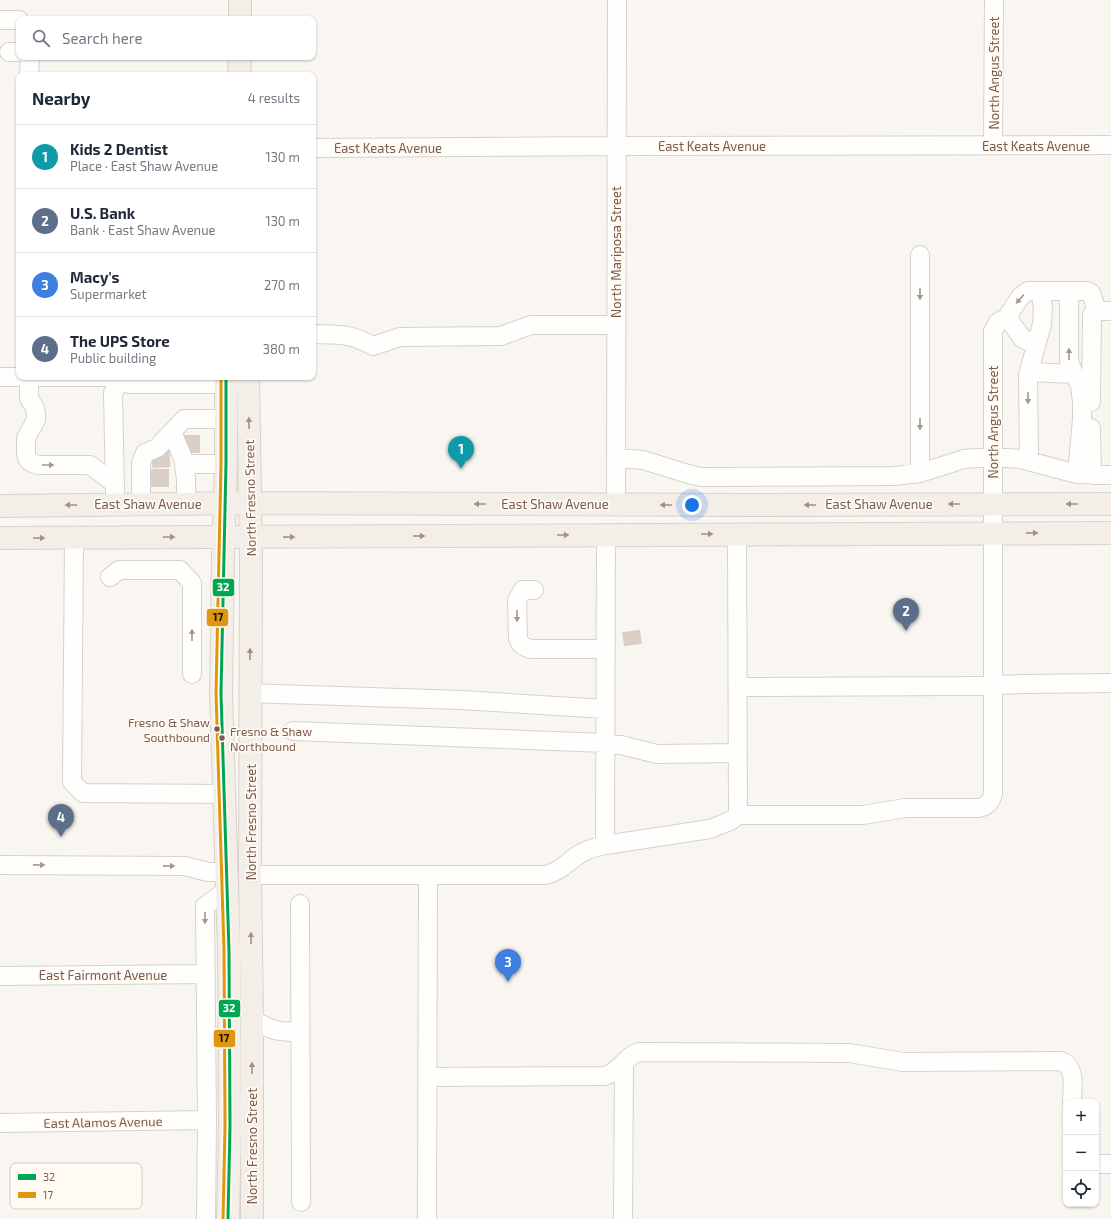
<!DOCTYPE html>
<html lang="en">
<head>
<meta charset="utf-8">
<style>
	body { margin:0; font-family:"Exo 2",sans-serif; background:#f6f6f7; color:#1f2937 }
	.controls { position:absolute; right:12px; bottom:12px; display:grid; overflow:hidden; border-radius:8px; box-shadow:0 1px 3px #0004 }
	.controls button { width:36px; height:36px; display:grid; place-items:center; padding:0; border:0; border-bottom:1px solid #e0e1e3; background:#fff; color:#1f2937; font:20px sans-serif }
	.you { position:absolute; left:692px; top:505px; width:14px; height:14px; margin:-10px; border:3px solid #fff; border-radius:50%; background:#1a73e8; box-shadow:0 0 0 6px #1a73e833 }
	.badge { display:grid; place-items:center; width:26px; height:26px; border-radius:50%; background:#5c585b; color:#fff; font-size:13px; font-weight:700 }
	.pin { position:absolute; translate:-50% -33px; filter:drop-shadow(0 1px 2px #0008) }
	.pin::after { content:''; position:absolute; top:21px; width:14px; height:12px; background:inherit; clip-path:polygon(0 0,100% 0,50% 100%) }
	.list { margin:0; padding:0; list-style:none }
	h2 { display:flex; justify-content:space-between; align-items:center; height:52px; margin:0; padding:0 16px; font-size:17px }
	h2 small { font-size:13px; font-weight:400; color:#747a83 }
	.list li { display:grid; grid-template-columns:26px 1fr auto; gap:12px; align-items:center; box-sizing:border-box; height:64px; padding:0 16px; border-top:1px solid #e0e1e3 }
	.list b { display:block; font-size:15px; white-space:nowrap }
	.list p { margin:0; font-size:13px; white-space:nowrap; color:#747a83 }
	.list em { font-size:13px; font-style:normal; color:#747a83 }
	.icon { flex:none; width:22px; height:22px; fill:none; stroke:currentColor; stroke-width:2; stroke-linecap:round; stroke-linejoin:round }
	.map { position:relative; flex:none; width:1111px; height:1219px; overflow:hidden }
	.search { position:absolute; background:#fff; box-shadow:0 1px 3px #0004; left:16px; top:16px; width:300px; height:44px; display:flex; align-items:center; gap:10px; box-sizing:border-box; padding:0 14px; border-radius:8px; color:#747a83; font-size:15px }
	.panel { position:absolute; background:#fff; box-shadow:0 1px 3px #0004; left:16px; top:72px; width:300px; height:308px; border-radius:8px }
	.map>svg:first-child { display:block }
</style>
</head>
<body>
<div class="map">
<svg width="1111" height="1219" viewBox="0 0 1111 1219">
	<rect width="100%" height="100%" fill="#f9f5f0"/>
	<g fill="none" stroke-linecap="round" stroke-linejoin="round">
		<path stroke="#d9cfc7" stroke-width="18" stroke-dasharray="18 9" stroke-linecap="butt" d="M 191,453 L 191,431
			M 152,459 L 174,458
			M 151,478 L 174,478
			M 631,631 L 633,645"/>
		<defs>
			<path id="minor" d="M 0,20 L 19,20
				M 9,52 L 19,52
				M 29,75 L 30,57
				M 993,145 L 994,0
				M 313,148 L 616,146 L 1111,145
				M 920,255 L 920,473
				M 1069,291 L 1069,361 L 1074,374 L 1080,385 L 1082,402 L 1082,419 L 1077,474
				M 1007,317 L 1022,338 L 1035,345
				M 313,334 C 339,335 350,333 373,346 L 400,337 L 501,336 L 531,325 L 616,325
				M 1029,372 L 1074,374
				M 0,377 L 108,377 L 129,384 L 226,384
				M 29,377 L 29,398 L 35,408 L 36,415 L 36,420 L 26,438 L 26,454 L 27,458 L 30,462 L 38,465 L 90,465 L 114,483
				M 1091,402 L 1092,315 L 1097,311 L 1111,311
				M 1091,428 L 1092,475
				M 616,458 L 643,460 L 688,474 L 701,477 L 894,476 L 920,473 L 964,459 L 993,457 L 1021,459 L 1077,474 L 1111,475
				M 1029,461 L 1028,375 L 1042,324 L 1043,308 L 1040,291
				M 184,464 L 226,464
				M 115,492 L 113,393 L 121,377
				M 141,505 L 141,463 L 145,453 L 157,448 L 172,432
				M 186,505 L 186,479 L 183,458 L 172,432 L 184,419 L 226,419
				M 616,505 L 617,0
				M 737,534 L 738,815
				M 74,538 L 72,782 L 83,793 L 224,794
				M 110,577 L 119,570 L 180,570 L 192,583 L 192,674
				M 534,590 L 523,590 L 517,600 L 518,638 C 520,645 524,647 531,649 L 605,649
				M 738,687 L 962,686 L 1026,684 L 1111,683
				M 250,693 L 462,700 L 605,709
				M 293,731 L 605,743 L 621,745 L 657,754 L 738,753
				M 605,845 L 606,535
				M 0,865 L 185,866 L 208,872 L 227,872
				M 250,875 L 546,875 C 562,870 565,864 578,855 C 586,850 595,847 605,845 L 710,829 L 730,821 L 738,815 L 863,815 L 905,808 L 979,808 C 987,806 991,802 993,794 L 993,331 L 998,322 L 1007,317 L 1021,296 L 1028,291 L 1087,291 L 1091,293 L 1097,311
				M 300,904 L 301,1202
				M 0,976 L 206,974
				M 252,1019 C 273,1031 276,1032 300,1032
				M 428,1077 L 605,1076 C 619,1073 625,1056 639,1052 L 849,1053 L 903,1062 L 1061,1061 C 1077,1067 1072,1088 1072,1102
				M 0,1123 L 207,1120
				M 1096,1164 L 1111,1164
				M 206,1219 L 207,1120 L 205,906 L 227,890
				M 427,1219 L 428,876
				M 623,1219 L 624,1063"/>
			<path id="major" d="M 240,19 L 240,0
				M 239,75 L 240,57
				M 226,377 L 226,464 L 223,558 L 221,693 L 229,951 L 230,1126 L 228,1219
				M 248,377 L 251,559 L 250,875 L 252,1019 L 252,1219
				M 0,506 L 250,503 L 748,505 L 1111,504
				M 0,538 L 1111,533"/>
		</defs>
		<use href="#minor" stroke="#d7d1cb" stroke-width="20"/>
		<use href="#major" stroke="#dad1cc" stroke-width="24"/>
		<use href="#minor" stroke="#fefefd" stroke-width="18"/>
		<use href="#major" stroke="#f3eee8" stroke-width="22"/>
		<defs>
			<path id="bus-1" d="M 226,377 L 226,464 L 221,693 L 229,951 L 230,1126 L 228,1219"/>
			<path id="bus-2" d="M 221,377 L 221,464 L 216,693 L 224,951 L 225,1126 L 223,1219"/>
		</defs>
		<use href="#bus-1" stroke="#fffaf3" stroke-width="6"/>
		<use href="#bus-2" stroke="#fffaf3" stroke-width="6"/>
		<use href="#bus-1" stroke="#00a651" stroke-width="3"/>
		<use href="#bus-2" stroke="#de970f" stroke-width="3"/>
	</g>
	<defs><path id="oneway-solid" d="M-6-.8H1V-3.2L6.5 0L1 3.2V.8H-6Z"/></defs>
	<g fill="#a8958b">
		<use href="#oneway-solid" transform="translate(920 294) rotate(90)"/>
		<use href="#oneway-solid" transform="translate(1020 299) rotate(131)"/>
		<use href="#oneway-solid" transform="translate(1069 354) rotate(-90)"/>
		<use href="#oneway-solid" transform="translate(1028 398) rotate(90)"/>
		<use href="#oneway-solid" transform="translate(920 424) rotate(90)"/>
		<use href="#oneway-solid" transform="translate(48 465)"/>
		<use href="#oneway-solid" transform="translate(517 616) rotate(89)"/>
		<use href="#oneway-solid" transform="translate(192 635) rotate(-90)"/>
		<use href="#oneway-solid" transform="translate(39 865) rotate(1)"/>
		<use href="#oneway-solid" transform="translate(169 866) rotate(1)"/>
		<use href="#oneway-solid" transform="translate(205 918) rotate(90)"/>
	</g>
	<g fill="#a48f83">
		<use href="#oneway-solid" transform="translate(249 423) rotate(-91)"/>
		<use href="#oneway-solid" transform="translate(480 504) rotate(-180)"/>
		<use href="#oneway-solid" transform="translate(954 504) rotate(180)"/>
		<use href="#oneway-solid" transform="translate(1072 504) rotate(180)"/>
		<use href="#oneway-solid" transform="translate(71 505) rotate(180)"/>
		<use href="#oneway-solid" transform="translate(666 505) rotate(-180)"/>
		<use href="#oneway-solid" transform="translate(810 505) rotate(180)"/>
		<use href="#oneway-solid" transform="translate(1032 533)"/>
		<use href="#oneway-solid" transform="translate(707 534)"/>
		<use href="#oneway-solid" transform="translate(563 535)"/>
		<use href="#oneway-solid" transform="translate(419 536)"/>
		<use href="#oneway-solid" transform="translate(169 537)"/>
		<use href="#oneway-solid" transform="translate(289 537) rotate(-1)"/>
		<use href="#oneway-solid" transform="translate(39 538)"/>
		<use href="#oneway-solid" transform="translate(250 654) rotate(-90)"/>
		<use href="#oneway-solid" transform="translate(251 938) rotate(-91)"/>
		<use href="#oneway-solid" transform="translate(252 1068) rotate(-90)"/>
	</g>
	<g fill="#7a5c4d" stroke="#fffaf3" stroke-width="1.5">
		<circle cx="217" cy="729" r="3.5"/>
		<circle cx="222" cy="738" r="3.5"/>
	</g>
	<g text-anchor="middle" stroke-width="3.5" stroke-linejoin="round" paint-order="stroke">
		<g font-size="12" fill="#7a5c4d" stroke="#fffaf3" text-anchor="end">
			<text x="210" y="727">Fresno &amp; Shaw<tspan x="210" dy="15">Southbound</tspan></text>
			<text x="230" y="736" text-anchor="start">Fresno &amp; Shaw<tspan x="230" dy="15">Northbound</tspan></text>
		</g>
		<g font-size="13" fill="#7a5c4d" stroke="#fffaf3">
			<text transform="translate(994 73) rotate(-90)" y="5">North Angus Street</text>
			<text x="712" y="151">East Keats Avenue</text>
			<text x="1036" y="151">East Keats Avenue</text>
			<text x="388" y="153">East Keats Avenue</text>
			<text transform="translate(616 252) rotate(-90)" y="5">North Mariposa Street</text>
			<text transform="translate(993 422) rotate(-90)" y="5">North Angus Street</text>
			<text transform="translate(250 498) rotate(-91)" y="5">North Fresno Street</text>
			<text x="148" y="509">East Shaw Avenue</text>
			<text x="555" y="509">East Shaw Avenue</text>
			<text x="879" y="509">East Shaw Avenue</text>
			<text transform="translate(251 822) rotate(-90)" y="5">North Fresno Street</text>
			<text x="103" y="980">East Fairmont Avenue</text>
			<text transform="translate(103 1122) rotate(-1)" y="5">East Alamos Avenue</text>
			<text transform="translate(252 1146) rotate(-90)" y="5">North Fresno Street</text>
		</g>
	</g>
	<rect x="10" y="1163" width="132" height="46" rx="6" fill="#fffaf3" stroke="#d7cbc1" stroke-width="1"/>
	<rect x="18" y="1174" width="18" height="6" fill="#00a651"/>
	<rect x="18" y="1192" width="18" height="6" fill="#de970f"/>
	<g font-size="11" fill="#7a5c4d">
		<text x="43" y="1181">32</text>
		<text x="43" y="1199">17</text>
	</g>
	<g stroke="#fffaf3" stroke-width="1.5">
		<rect x="212" y="578" width="23" height="19" rx="4" fill="#00a651"/>
		<rect x="206" y="608" width="23" height="19" rx="4" fill="#de970f"/>
		<rect x="218" y="999" width="23" height="19" rx="4" fill="#00a651"/>
		<rect x="213" y="1029" width="23" height="19" rx="4" fill="#de970f"/>
	</g>
	<g font-size="11" text-anchor="middle" font-weight="bold" fill="#fff">
		<text x="223" y="591">32</text>
		<text x="229" y="1012">32</text>
	</g>
	<g font-size="11" text-anchor="middle" font-weight="bold" fill="#111">
		<text x="218" y="621">17</text>
		<text x="224" y="1042">17</text>
	</g>
</svg>
<div class="controls">
<button>+</button>
<button>−</button>
<button><svg class="icon" aria-label="locate" viewBox="0 0 24 24"><circle cx="12" cy="12" r="6"/><path d="M12 2v4M12 18v4M2 12h4M18 12h4"/></svg></button>
</div>
<div class="you"></div>
<div class="pin badge" style="left:461px;top:469px;background:#0f9aa8">1</div>
<div class="pin badge" style="left:906px;top:631px;background:#5c6f8a">2</div>
<div class="pin badge" style="left:508px;top:982px;background:#3f7fe0">3</div>
<div class="pin badge" style="left:61px;top:837px;background:#5c6f8a">4</div>
<div class="search"><svg class="icon" aria-label="search" viewBox="0 0 24 24"><circle cx="10" cy="10" r="6"/><path d="M15 15l6 6"/></svg>Search here</div>
<section class="panel">
<h2>Nearby<small>4 results</small></h2>
<ul class="list">
<li><span class="badge" style="background:#0f9aa8">1</span><div><b>Kids 2 Dentist</b><p>Place · East Shaw Avenue</p></div><em>130 m</em></li>
<li><span class="badge" style="background:#5c6f8a">2</span><div><b>U.S. Bank</b><p>Bank · East Shaw Avenue</p></div><em>130 m</em></li>
<li><span class="badge" style="background:#3f7fe0">3</span><div><b>Macy's</b><p>Supermarket</p></div><em>270 m</em></li>
<li><span class="badge" style="background:#5c6f8a">4</span><div><b>The UPS Store</b><p>Public building</p></div><em>380 m</em></li>
</ul>
</section>
</div>
</body>
</html>
